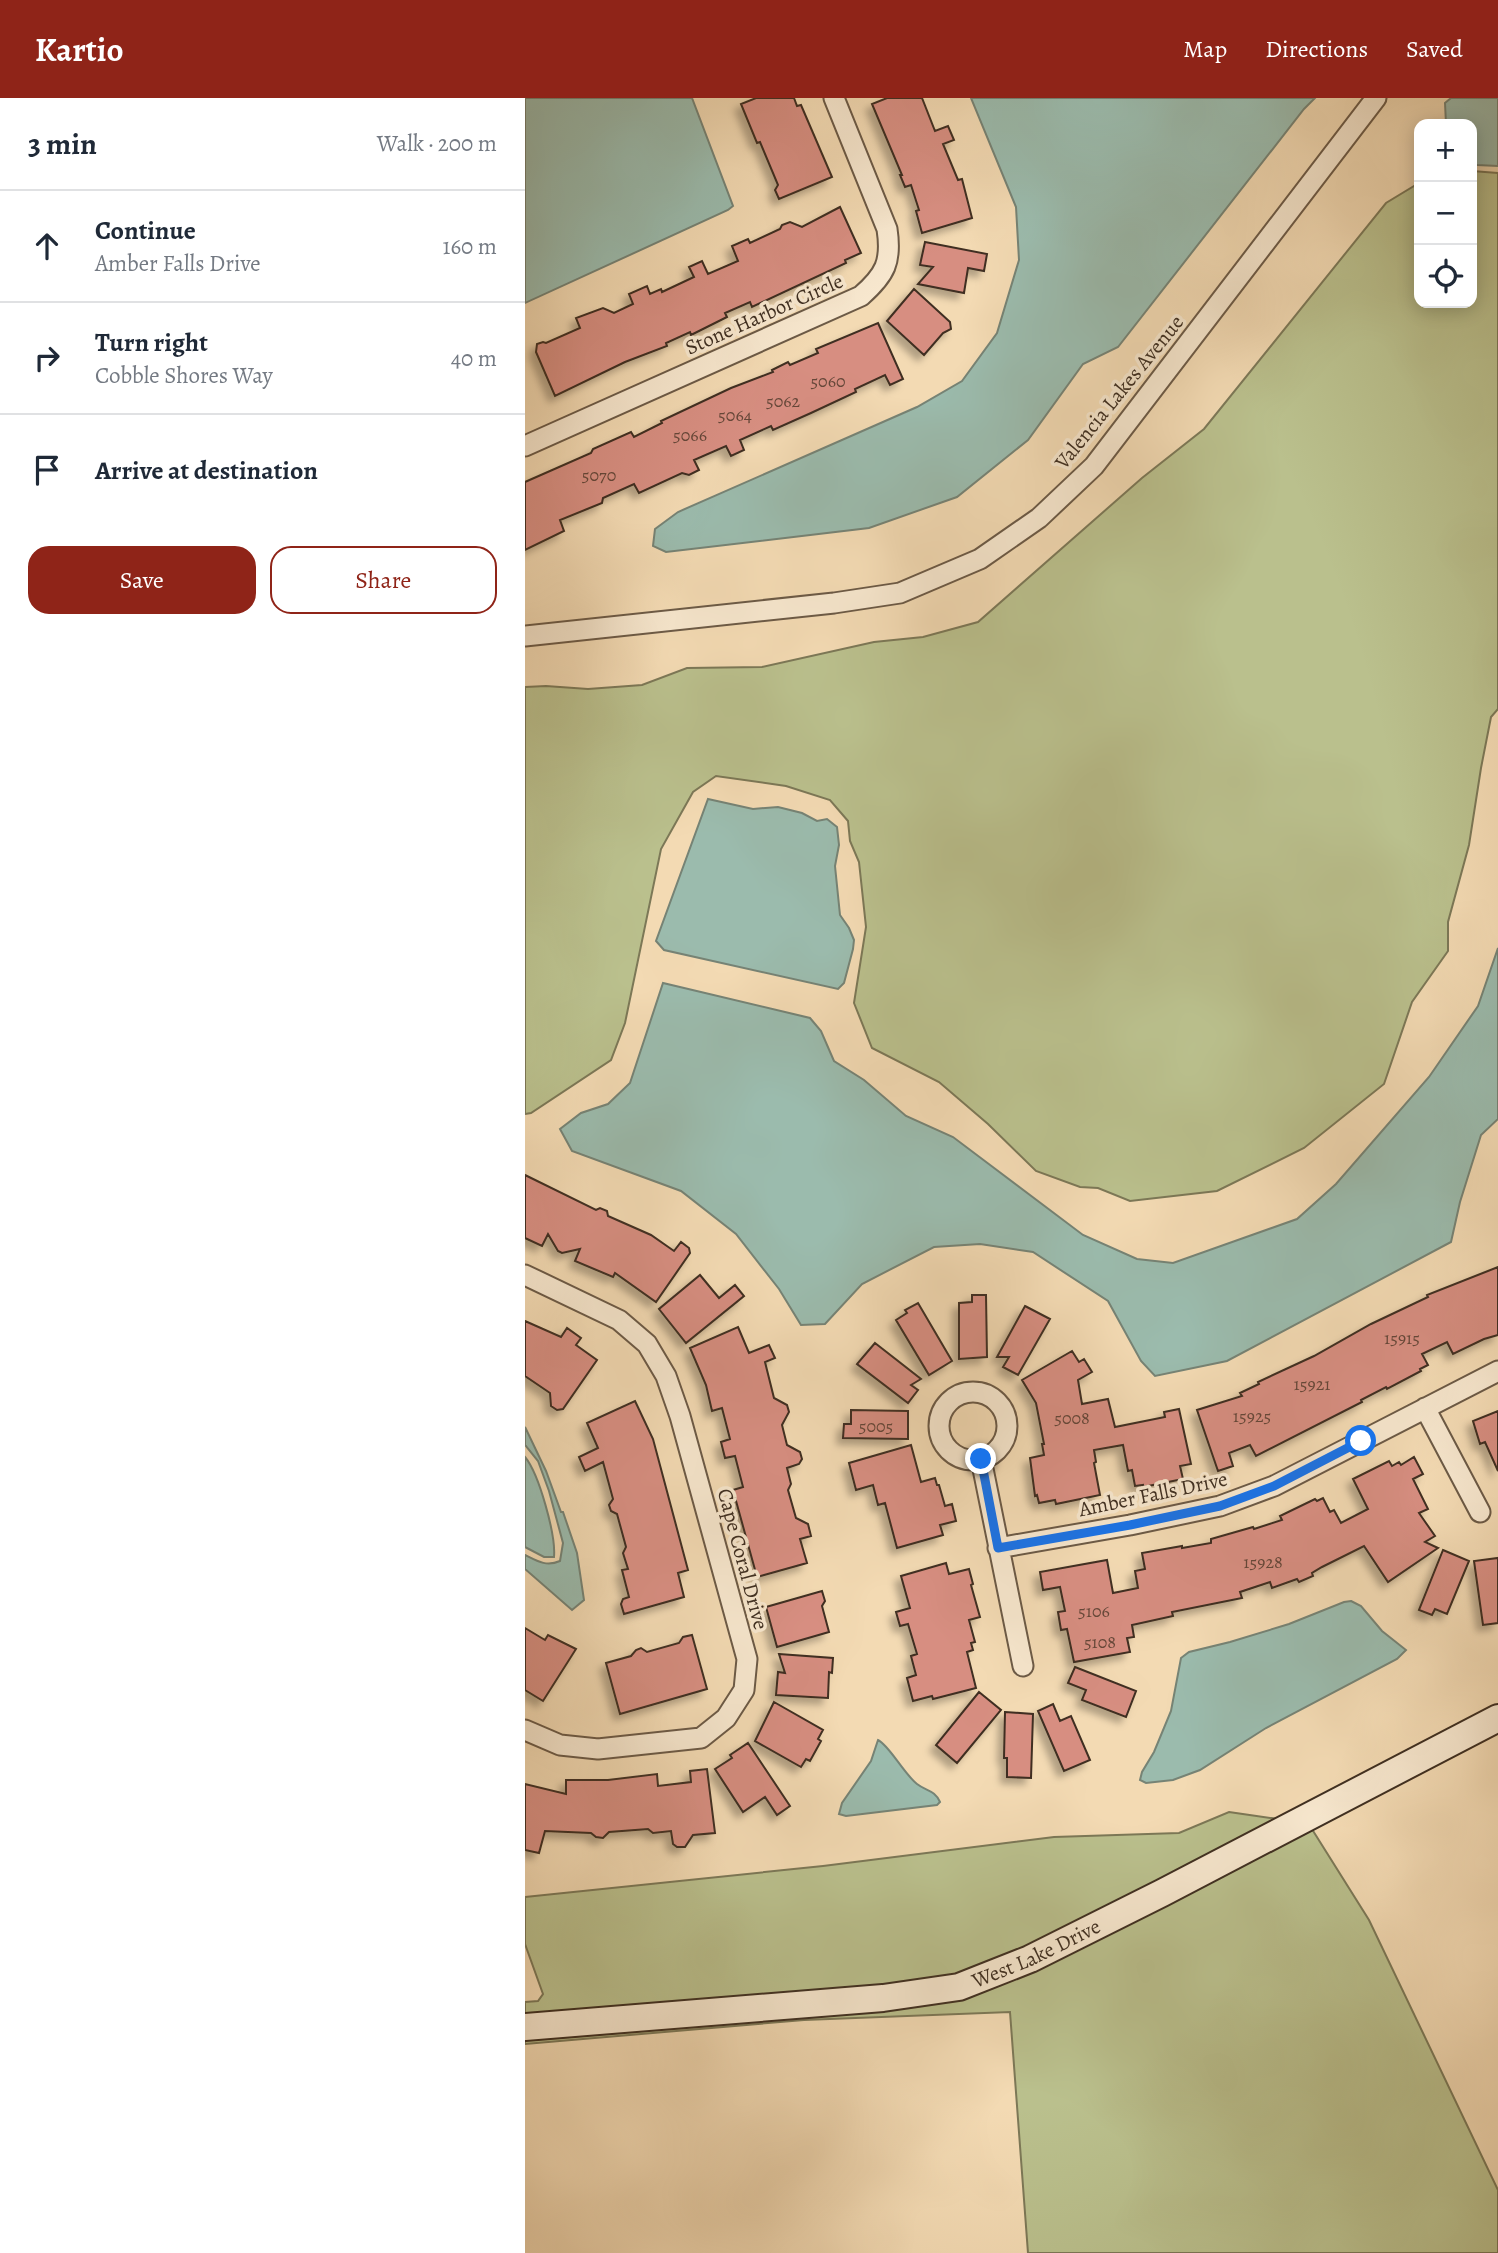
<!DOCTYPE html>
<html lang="en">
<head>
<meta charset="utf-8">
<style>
	body { margin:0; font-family:Alegreya,serif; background:#f2f2f3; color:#1f2937 }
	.controls { position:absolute; right:21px; top:21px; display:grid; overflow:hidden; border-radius:14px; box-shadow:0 4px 18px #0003 }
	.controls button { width:63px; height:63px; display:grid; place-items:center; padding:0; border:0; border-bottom:2px solid #e0e1e3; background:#fff; color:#1f2937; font:35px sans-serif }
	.stop { position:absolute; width:21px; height:21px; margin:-16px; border:5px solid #1a73e8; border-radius:50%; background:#fff }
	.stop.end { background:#1a73e8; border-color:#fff; box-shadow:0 2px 7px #0008 }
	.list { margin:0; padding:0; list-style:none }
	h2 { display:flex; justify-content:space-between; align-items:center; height:91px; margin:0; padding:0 28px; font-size:30px }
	h2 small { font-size:23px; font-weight:400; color:#747a83 }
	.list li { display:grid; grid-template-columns:46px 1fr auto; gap:21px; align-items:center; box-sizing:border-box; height:112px; padding:0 28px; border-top:2px solid #e0e1e3 }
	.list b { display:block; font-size:26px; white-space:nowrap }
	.list p { margin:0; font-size:23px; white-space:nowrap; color:#747a83 }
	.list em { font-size:23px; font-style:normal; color:#747a83 }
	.actions { display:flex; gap:14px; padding:21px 28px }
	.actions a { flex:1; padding:16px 0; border:2px solid #8f2418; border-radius:21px; text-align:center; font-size:24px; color:#8f2418 }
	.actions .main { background:#8f2418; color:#fff }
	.icon { flex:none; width:38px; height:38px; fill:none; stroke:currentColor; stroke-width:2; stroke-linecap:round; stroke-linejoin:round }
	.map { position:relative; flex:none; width:973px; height:2155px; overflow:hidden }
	header { display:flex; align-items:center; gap:42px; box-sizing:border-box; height:98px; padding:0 35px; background:#8f2418; color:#fff }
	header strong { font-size:33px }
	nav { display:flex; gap:38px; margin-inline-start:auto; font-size:24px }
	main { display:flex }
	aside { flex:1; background:#fff }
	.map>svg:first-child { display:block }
</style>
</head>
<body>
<header>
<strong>Kartio</strong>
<nav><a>Map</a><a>Directions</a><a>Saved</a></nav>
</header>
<main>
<aside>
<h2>3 min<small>Walk · 200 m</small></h2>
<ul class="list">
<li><svg class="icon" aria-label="ahead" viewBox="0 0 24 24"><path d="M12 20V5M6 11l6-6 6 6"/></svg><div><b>Continue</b><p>Amber Falls Drive</p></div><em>160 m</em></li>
<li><svg class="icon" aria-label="right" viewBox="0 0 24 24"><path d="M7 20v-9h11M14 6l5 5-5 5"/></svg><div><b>Turn right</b><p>Cobble Shores Way</p></div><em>40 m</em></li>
<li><svg class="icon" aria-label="arrive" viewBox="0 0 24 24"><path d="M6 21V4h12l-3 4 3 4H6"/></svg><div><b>Arrive at destination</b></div></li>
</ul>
<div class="actions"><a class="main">Save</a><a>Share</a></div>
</aside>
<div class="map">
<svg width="973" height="2155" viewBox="0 0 973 2155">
	<defs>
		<filter id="shadow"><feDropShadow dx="-6" dy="6" stdDeviation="3.5" flood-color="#0004"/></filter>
	</defs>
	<rect width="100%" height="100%" fill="#f3dab3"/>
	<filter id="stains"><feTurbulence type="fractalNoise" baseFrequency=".00286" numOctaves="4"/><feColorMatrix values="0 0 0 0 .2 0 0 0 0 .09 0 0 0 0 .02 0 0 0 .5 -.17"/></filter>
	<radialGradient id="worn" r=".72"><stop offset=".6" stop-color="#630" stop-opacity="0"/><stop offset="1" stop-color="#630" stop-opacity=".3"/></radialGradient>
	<path fill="#bac08d" stroke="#7c7857" stroke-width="2" d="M 947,73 L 973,75 L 973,611 L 966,619 L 956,670 L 944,747 L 923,824 L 923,853 L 887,904 L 859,986 L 779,1050 L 692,1093 L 605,1103 L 573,1090 L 555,1089 L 511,1073 L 463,1026 L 414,984 L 347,950 L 329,905 L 341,829 L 334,764 L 325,743 L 323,723 L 305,702 L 261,688 L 191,678 L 168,694 L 136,751 L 100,925 L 86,962 L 6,1015 L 0,1016 L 0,589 L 21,588 L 63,591 L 117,587 L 162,570 L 237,569 L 349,544 L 398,539 L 453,524 L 617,380 L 679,331 L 861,105 L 894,85 L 894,205 L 947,205 Z
		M 704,1714 L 760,1722 L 633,1788 L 432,1881 L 0,1921 L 0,1904 L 13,1903 L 18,1896 L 0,1846 L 0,1799 L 298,1768 L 529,1739 L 654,1735 Z
		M 785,1728 L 844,1822 L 973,2092 L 973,2155 L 503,2155 L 485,1914 L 279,1922 L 0,1946 L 0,1937 L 435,1897 Z"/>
	<path fill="#9bbbad" stroke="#768375" stroke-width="2" d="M 0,0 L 167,0 L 208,108 L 203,112 L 0,205 Z
		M 446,0 L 790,0 L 779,11 L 593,249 L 558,266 L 503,342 L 432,399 L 344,430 L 141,454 L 128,448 L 130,431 L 153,414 L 392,309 L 437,283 L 472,235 L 494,162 L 491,109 Z
		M 926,0 L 973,0 L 973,68 L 952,67 L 947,64 L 947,26 L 921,26 L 920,5 Z
		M 183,701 L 228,711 L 253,709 L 277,715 L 292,723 L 302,721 L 312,729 L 314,747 L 310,768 L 315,817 L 324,830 L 329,842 L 328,851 L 319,885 L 313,891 L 139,852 L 131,843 Z
		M 973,850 L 973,1021 L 956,1037 L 935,1104 L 926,1144 L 702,1263 L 630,1278 L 616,1263 L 583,1203 L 508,1154 L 455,1146 L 409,1149 L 337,1186 L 300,1226 L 276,1227 L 254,1191 L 211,1136 L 156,1093 L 47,1053 L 35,1031 L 56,1015 L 83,1006 L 105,985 L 138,885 L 285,920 L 296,933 L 309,963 L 339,982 L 381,1018 L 428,1039 L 558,1137 L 612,1161 L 648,1165 L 772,1121 L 811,1086 L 904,979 L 953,908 Z
		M 0,1329 L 21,1373 L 36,1414 L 38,1414 L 52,1455 L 59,1502 L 47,1512 L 0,1471 L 0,1457 C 12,1463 21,1469 35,1463 L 38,1445 L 24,1393 L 13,1363 L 0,1347 Z
		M 0,1359 C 14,1376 31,1437 29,1459 L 19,1459 L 0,1449 Z
		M 826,1503 L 836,1508 L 857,1533 L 881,1552 L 872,1561 L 741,1630 L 675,1672 L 648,1682 L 621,1685 L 615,1682 L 617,1674 L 629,1654 L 646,1613 L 656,1560 L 664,1554 L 705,1544 L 764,1526 L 819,1504 Z
		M 353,1642 C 364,1647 379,1676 392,1686 C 401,1693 410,1692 415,1704 L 412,1707 L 321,1718 L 314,1716 L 317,1705 L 346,1663 Z"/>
	<path fill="#d78e81" stroke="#3f2f21" stroke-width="2" filter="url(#shadow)" d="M 231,0 L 269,0 L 272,8 L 276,7 L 307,79 L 254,101 L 250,92 L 253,87 L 235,44 L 232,45 L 216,6 Z
		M 362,0 L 397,0 L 410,33 L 423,28 L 429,42 L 418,46 L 433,82 L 437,81 L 447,120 L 397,135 L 391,113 L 394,112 L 386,87 L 380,89 L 375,77 L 377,77 L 347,6 Z
		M 315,109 L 336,155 L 320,162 L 321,165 L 227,209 L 225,204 L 200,215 L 202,219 L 166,237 L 165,234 L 141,245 L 142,248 L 100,264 L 30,298 L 11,254 L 12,246 L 18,244 L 21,245 L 55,230 L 51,220 L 78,210 L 89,215 L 108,206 L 104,196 L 122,188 L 125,196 L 136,191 L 137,194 L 169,179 L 164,169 L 177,163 L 183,176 L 213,163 L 207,148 L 223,141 L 225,145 L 255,131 L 257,127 L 265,124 L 277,129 Z
		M 400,144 L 462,156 L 459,173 L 443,170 L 439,195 L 393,186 L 408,169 L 395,167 Z
		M 389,191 L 425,224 L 426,231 L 418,235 L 399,257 L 362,223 Z
		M 353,225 L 378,281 L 365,287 L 360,277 L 330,291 L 331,294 L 286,315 L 248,332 L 246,328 L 215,342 L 219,352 L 206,358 L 201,348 L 169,362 L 174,372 L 164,377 L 157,375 L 114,395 L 109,386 L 78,400 L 77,405 L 35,422 L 39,433 L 0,452 L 0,384 L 66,355 L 68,351 L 106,334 L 109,339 L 137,325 L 136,323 L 206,290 L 248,274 L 247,272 L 263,264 L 265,267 L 293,255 L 291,251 Z
		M 0,1077 L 71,1112 L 75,1110 L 82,1113 L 83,1118 L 126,1137 L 149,1153 L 156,1144 L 164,1150 L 165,1155 L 131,1204 L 90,1175 L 88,1179 L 50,1163 L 55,1151 L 37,1155 L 33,1153 L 23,1136 L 17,1148 L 0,1140 Z
		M 973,1169 L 973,1237 L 959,1241 L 928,1256 L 922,1244 L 897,1256 L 903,1267 L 895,1271 L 896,1273 L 862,1291 L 861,1289 L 836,1302 L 837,1304 L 731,1358 L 725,1347 L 704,1355 L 708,1368 L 693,1373 L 672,1312 L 717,1298 L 715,1295 L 734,1286 L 733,1284 L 789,1258 L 846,1226 L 903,1199 L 902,1197 Z
		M 175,1177 L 194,1200 L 210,1187 L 219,1198 L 161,1245 L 134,1211 Z
		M 447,1197 L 461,1197 L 462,1259 L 434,1261 L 434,1205 L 447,1204 Z
		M 393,1205 L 427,1263 L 404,1277 L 371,1222 L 382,1215 L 380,1212 Z
		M 500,1208 L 525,1221 L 493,1277 L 478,1269 L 484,1259 L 472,1259 Z
		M 0,1223 L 36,1239 L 42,1230 L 56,1240 L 51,1247 L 72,1262 L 38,1311 L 32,1312 L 26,1308 L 25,1295 L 0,1278 Z
		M 213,1229 L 224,1255 L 244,1247 L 250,1260 L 240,1264 L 249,1300 L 262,1307 L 264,1314 L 257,1327 L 262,1347 L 275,1354 L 277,1361 L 274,1366 L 262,1370 L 266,1386 L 263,1392 L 271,1420 L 283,1426 L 286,1438 L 275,1441 L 282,1465 L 232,1479 L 208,1392 L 218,1389 L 210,1358 L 200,1360 L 196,1344 L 205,1341 L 197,1310 L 187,1313 L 181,1287 L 165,1250 Z
		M 350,1245 L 396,1281 L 386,1287 L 393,1292 L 383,1305 L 332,1266 Z
		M 547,1253 L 554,1264 L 559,1261 L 567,1274 L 553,1282 L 557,1306 L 583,1301 L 590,1329 L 640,1319 L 639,1314 L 654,1311 L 666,1366 L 655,1368 L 658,1381 L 618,1389 L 618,1387 L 610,1388 L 607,1372 L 603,1373 L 598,1347 L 569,1352 L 571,1364 L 569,1365 L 575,1397 L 531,1406 L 530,1402 L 514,1405 L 512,1397 L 510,1398 L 505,1360 L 519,1357 L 517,1346 L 519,1346 L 511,1305 L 497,1282 Z
		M 110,1303 L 128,1341 L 163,1472 L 153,1475 L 159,1499 L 99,1516 L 96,1506 L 98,1501 L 104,1499 L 97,1472 L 103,1471 L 98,1455 L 101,1449 L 92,1416 L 86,1413 L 84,1407 L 88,1401 L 78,1364 L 60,1373 L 54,1359 L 73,1350 L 62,1325 Z
		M 326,1312 L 383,1313 L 383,1341 L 318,1340 L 319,1326 L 326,1326 Z
		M 973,1313 L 973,1373 L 960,1344 L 955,1346 L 948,1323 Z
		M 386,1347 L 396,1384 L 410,1380 L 412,1387 L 414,1387 L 420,1408 L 427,1406 L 431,1423 L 415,1427 L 418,1437 L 372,1450 L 360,1405 L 353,1407 L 348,1387 L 331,1392 L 324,1365 Z
		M 889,1359 L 898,1376 L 888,1381 L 903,1411 L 894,1415 L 910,1438 L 900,1444 L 913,1450 L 863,1484 L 839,1448 L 797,1469 L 787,1475 L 788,1478 L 774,1484 L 772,1481 L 747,1490 L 745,1484 L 715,1494 L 717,1500 L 647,1514 L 648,1518 L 607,1527 L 609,1539 L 602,1540 L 605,1554 L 549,1564 L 542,1531 L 536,1532 L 533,1514 L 540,1513 L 535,1489 L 518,1492 L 515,1474 L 582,1462 L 588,1495 L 613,1490 L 610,1473 L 620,1471 L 617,1455 L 657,1448 L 657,1450 L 686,1445 L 686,1441 L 728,1429 L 729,1431 L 757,1422 L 755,1418 L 790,1401 L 792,1403 L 798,1400 L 805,1414 L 809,1412 L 816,1425 L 843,1411 L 828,1381 L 864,1363 L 867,1368 L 874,1364 L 876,1367 Z
		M 918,1452 L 944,1463 L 922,1516 L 910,1511 L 907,1517 L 894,1512 Z
		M 973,1460 L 973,1525 L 958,1527 L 949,1463 Z
		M 421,1465 L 424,1476 L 444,1471 L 448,1486 L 446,1487 L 455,1519 L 444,1522 L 450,1544 L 446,1545 L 448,1552 L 442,1554 L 451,1590 L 408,1601 L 407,1598 L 388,1603 L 382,1580 L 391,1577 L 386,1558 L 392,1556 L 383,1526 L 375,1528 L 371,1514 L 385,1510 L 376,1478 Z
		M 297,1493 L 300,1503 L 297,1508 L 304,1534 L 252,1549 L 241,1509 Z
		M 0,1530 L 20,1542 L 23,1537 L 51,1551 L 18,1603 L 0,1592 Z
		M 167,1537 L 182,1591 L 95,1616 L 81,1565 L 106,1558 L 111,1552 L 116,1550 L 122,1554 L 154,1545 L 158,1539 Z
		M 254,1556 L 308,1560 L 307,1575 L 304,1574 L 303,1600 L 251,1597 L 253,1574 L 260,1575 Z
		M 550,1569 L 611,1593 L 601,1619 L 557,1602 L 561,1592 L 543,1585 Z
		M 454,1594 L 476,1612 L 432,1665 L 411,1647 Z
		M 249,1604 L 298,1632 L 293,1641 L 296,1643 L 285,1663 L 281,1661 L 276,1669 L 230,1643 Z
		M 528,1606 L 535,1623 L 546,1618 L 565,1662 L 539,1673 L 513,1613 Z
		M 480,1614 L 508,1616 L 506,1680 L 482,1679 L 482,1660 L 479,1660 Z
		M 223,1645 L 265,1708 L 252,1717 L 240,1699 L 218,1714 L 190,1671 L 207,1660 L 205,1657 Z
		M 182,1671 L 190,1735 L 168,1737 L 160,1749 L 152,1749 L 148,1746 L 146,1733 L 128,1735 L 123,1731 L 84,1734 L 78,1740 L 71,1739 L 66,1735 L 20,1733 L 14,1755 L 0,1752 L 0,1686 L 41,1696 L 41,1682 L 83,1682 L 132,1676 L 133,1688 L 166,1684 L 165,1673 Z"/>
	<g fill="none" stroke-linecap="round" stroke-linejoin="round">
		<defs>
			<path id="street" d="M 0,348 L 336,198 C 360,177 367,164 362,131 L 309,0
				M 0,538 L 309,505 L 375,495 L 455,461 L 514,420 L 569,368 L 851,0
				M 0,1177 L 94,1222 L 122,1246 L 141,1278 L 155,1318 L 222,1561 L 219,1592 L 201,1620 L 176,1640 L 73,1651 L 35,1647 L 0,1632
				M414 1328a34 34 0 1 1 68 0a34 34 0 1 1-68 0Z
				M 900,1310 L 955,1414
				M 456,1361 L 498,1568
				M 473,1450 L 605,1427 L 695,1408 L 749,1388 L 973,1273"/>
			<g id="secondary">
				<path id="s1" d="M 0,1929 L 358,1900 L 434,1889 L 505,1861 L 637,1795 L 973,1620"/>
			</g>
		</defs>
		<use href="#street" stroke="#6c5a46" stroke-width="23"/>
		<use href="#secondary" stroke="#3f2f21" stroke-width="30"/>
		<use href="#street" stroke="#f7e7ce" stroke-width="19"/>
		<use href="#secondary" stroke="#f7e7ce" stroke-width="26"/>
	</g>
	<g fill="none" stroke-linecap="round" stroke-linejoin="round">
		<path stroke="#1a73e8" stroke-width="9" d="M 456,1361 L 473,1450 L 605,1427 L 695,1408 L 749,1388 L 836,1343"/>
	</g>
	<g text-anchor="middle" stroke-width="7" stroke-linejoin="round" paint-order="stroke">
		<g font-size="18" fill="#654739">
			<text x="303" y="289">5060</text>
			<text x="258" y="309">5062</text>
			<text x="210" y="323">5064</text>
			<text x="165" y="343">5066</text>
			<text x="74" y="383">5070</text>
			<text x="877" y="1246">15915</text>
			<text x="787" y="1292">15921</text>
			<text x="727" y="1324">15925</text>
			<text x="547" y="1326">5008</text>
			<text x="351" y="1334">5005</text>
			<text x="738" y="1470">15928</text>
			<text x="569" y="1519">5106</text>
			<text x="575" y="1550">5108</text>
		</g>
		<g font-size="21" fill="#3f2f21" stroke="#f7e7ce">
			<text transform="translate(239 216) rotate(-24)" y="7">Stone Harbor Circle</text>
			<text transform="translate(594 294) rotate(-51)" y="7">Valencia Lakes Avenue</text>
			<text transform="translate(628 1396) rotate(-12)" y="7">Amber Falls Drive</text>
			<text transform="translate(218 1461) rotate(75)" y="7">Cape Coral Drive</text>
			<text dy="7" stroke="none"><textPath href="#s1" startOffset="520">West Lake Drive</textPath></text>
		</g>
	</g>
	<rect width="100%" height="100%" filter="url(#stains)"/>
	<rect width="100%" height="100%" fill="url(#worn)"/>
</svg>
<div class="controls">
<button>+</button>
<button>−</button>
<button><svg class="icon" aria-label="locate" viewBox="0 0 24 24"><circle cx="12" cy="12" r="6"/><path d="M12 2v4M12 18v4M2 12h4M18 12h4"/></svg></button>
</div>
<div class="stop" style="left:836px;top:1343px"></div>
<div class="stop end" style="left:456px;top:1361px"></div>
</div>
</main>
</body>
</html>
